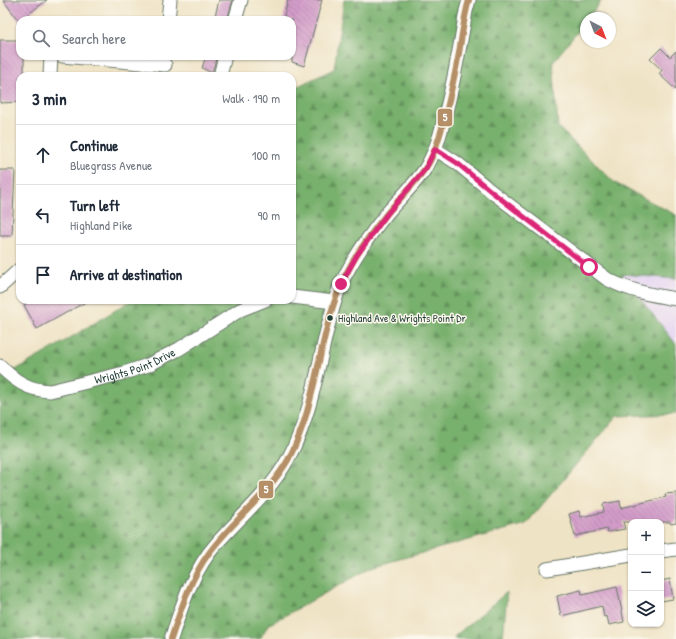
<!DOCTYPE html>
<html lang="en">
<head>
<meta charset="utf-8">
<style>
	body { margin:0; font-family:"Patrick Hand",sans-serif; background:#f6f6f7; color:#1f2937 }
	.controls { position:absolute; right:12px; bottom:12px; display:grid; overflow:hidden; border-radius:8px; box-shadow:0 1px 3px #0004 }
	.controls button { width:36px; height:36px; display:grid; place-items:center; padding:0; border:0; border-bottom:1px solid #e0e1e3; background:#fff; color:#1f2937; font:20px sans-serif }
	.compass { position:absolute; left:580px; top:12px; width:36px; height:36px; border-radius:50%; background:#fff; box-shadow:0 1px 3px #0004; rotate:138deg }
	.stop { position:absolute; width:12px; height:12px; margin:-9px; border:3px solid #db2777; border-radius:50%; background:#fff }
	.stop.end { background:#db2777; border-color:#fff; box-shadow:0 1px 4px #0008 }
	.list { margin:0; padding:0; list-style:none }
	h2 { display:flex; justify-content:space-between; align-items:center; height:52px; margin:0; padding:0 16px; font-size:17px }
	h2 small { font-size:13px; font-weight:400; color:#747a83 }
	.list li { display:grid; grid-template-columns:26px 1fr auto; gap:12px; align-items:center; box-sizing:border-box; height:60px; padding:0 16px; border-top:1px solid #e0e1e3 }
	.list b { display:block; font-size:15px; white-space:nowrap }
	.list p { margin:0; font-size:13px; white-space:nowrap; color:#747a83 }
	.list em { font-size:13px; font-style:normal; color:#747a83 }
	.icon { flex:none; width:22px; height:22px; fill:none; stroke:currentColor; stroke-width:2; stroke-linecap:round; stroke-linejoin:round }
	.map { position:relative; flex:none; width:676px; height:639px; overflow:hidden }
	.search { position:absolute; background:#fff; box-shadow:0 1px 3px #0004; left:16px; top:16px; width:280px; height:44px; display:flex; align-items:center; gap:10px; box-sizing:border-box; padding:0 14px; border-radius:12px; color:#747a83; font-size:15px }
	.panel { position:absolute; background:#fff; box-shadow:0 1px 3px #0004; left:16px; top:72px; width:280px; height:232px; border-radius:12px }
	.map>svg:first-child { display:block }
</style>
</head>
<body>
<div class="map">
<svg width="676" height="639" viewBox="0 0 676 639">
	<defs>
		<pattern id="forest-firs" width="22" height="20" patternUnits="userSpaceOnUse"><rect width="22" height="20" fill="#78b06d"/><path d="M5 1l3.5 6h-7zM16 11l3.5 6h-7z" fill="#62905a"/></pattern>
		<pattern id="building-back-hatch" width="6" height="6" patternUnits="userSpaceOnUse"><rect width="6" height="6" fill="#d39cc9"/><path d="M-1 5l2 2M0 0l6 6M5-1l2 2" fill="none" stroke="#ab80a4"/></pattern>
	</defs>
	<rect width="100%" height="100%" fill="#fbf7ec"/>
	<filter id="ink" filterUnits="userSpaceOnUse"><feTurbulence type="fractalNoise" baseFrequency=".025" numOctaves="2"/><feDisplacementMap in="SourceGraphic" scale="8" xChannelSelector="R" yChannelSelector="G"/><feConvolveMatrix kernelMatrix="1 2 1 2 8 2 1 2 1" color-interpolation-filters="sRGB"/></filter>
	<filter id="wash" filterUnits="userSpaceOnUse"><feTurbulence type="fractalNoise" baseFrequency=".012" numOctaves="4" result="noise"/><feDisplacementMap in="SourceGraphic" scale="16" xChannelSelector="R" yChannelSelector="G"/><feGaussianBlur stdDeviation="0.9" result="paint"/><feColorMatrix in="noise" values="0 0 0 0 0 0 0 0 0 0 0 0 0 0 0 0 0 1.4 0 .05"/><feComposite in="paint" operator="in"/></filter>
	<g filter="url(#wash)">
		<rect width="100%" height="100%" fill="#efe3c5"/>
		<path fill="#e3d3f2" d="M 621,273 L 676,279 L 676,344 Z"/>
		<path fill="url(#forest-firs)" stroke="#4c7650" d="M 344,0 L 602,0 L 588,18 L 586,18 L 586,21 L 553,62 L 558,127 L 615,183 L 676,215 L 676,279 L 621,274 L 676,344 L 676,414 L 617,416 L 526,524 L 372,567 L 268,625 L 260,639 L 0,639 L 0,379 L 57,346 L 132,300 L 292,300 L 292,89 L 334,69 Z
			M 507,592 L 503,639 L 454,639 L 455,636 Z"/>
		<g id="blocks">
			<path fill="url(#building-back-hatch)" d="M 3,0 L 47,0 L 19,21 Z
				M 219,0 L 233,0 L 227,20 L 214,20 Z
				M 288,0 L 322,0 L 304,66 L 292,62 L 292,20 L 283,20 Z
				M 0,40 L 20,40 L 20,56 L 24,56 L 24,76 L 20,76 L 20,102 L 0,103 Z
				M 661,48 L 670,57 L 676,51 L 676,90 L 659,74 L 662,70 L 650,59 Z
				M 206,56 L 217,56 L 212,73 L 202,68 Z
				M 0,170 L 15,170 L 12,236 L 0,236 Z
				M 32,300 L 89,300 L 37,329 L 24,305 Z
				M 676,493 L 676,523 L 671,524 L 670,522 L 623,522 L 625,529 L 608,532 L 607,529 L 575,536 L 569,514 L 579,511 L 581,517 L 604,512 L 603,504 L 620,501 L 621,508 L 666,497 L 665,494 Z
				M 670,579 L 673,599 L 661,601 L 661,581 Z
				M 617,587 L 624,622 L 609,625 L 607,616 L 604,617 L 602,606 L 561,616 L 557,596 L 581,590 L 582,595 Z"/>
		</g>
	</g>
	<g filter="url(#ink)">
		<use href="#blocks" fill-opacity="0" stroke="#687767" stroke-width="1"/>
		<g fill="none" stroke-linecap="round" stroke-linejoin="round">
			<defs>
				<g id="minor">
					<path d="M 168,20 L 170,0"/>
					<path d="M 235,20 L 241,0"/>
					<path d="M 62,56 L 165,65"/>
					<path d="M 50,76 L 51,56"/>
					<path d="M 220,76 L 225,56"/>
					<path d="M 435,149 L 457,163 L 492,192 L 607,279 C 629,291 652,295 676,299"/>
					<path d="M 0,287 L 20,269"/>
					<path d="M 292,297 L 334,302"/>
					<path id="s1" d="M 0,366 C 15,381 28,390 50,391 L 124,373 L 148,365 L 179,349 L 240,310 L 265,300"/>
					<path d="M 661,551 L 676,549"/>
					<path d="M 547,569 L 631,555"/>
					<path d="M 171,639 C 182,605 193,570 217,543 C 241,516 270,492 288,459 C 309,420 316,377 326,334 C 330,318 334,302 340,286 C 352,260 370,234 388,212 C 400,198 415,184 425,169 C 435,154 440,136 444,119 C 454,83 460,47 466,11 L 469,0"/>
				</g>
			</defs>
			<use href="#minor" stroke="#687767" stroke-width="15"/>
			<use href="#minor" stroke="#fff" stroke-width="13"/>
			<defs>
				<path id="bus-1" d="M 171,639 C 181,609 190,579 209,553 C 233,520 267,496 288,460 C 317,406 317,343 340,287 C 351,260 370,234 389,211 C 403,195 419,180 430,161 C 437,147 441,132 445,117 C 450,96 455,75 459,53 C 462,35 464,17 469,0"/>
			</defs>
			<use href="#bus-1" stroke="#fbf7ec" stroke-width="9"/>
			<use href="#bus-1" stroke="#b48f67" stroke-width="6"/>
		</g>
	</g>
	<g fill="none" stroke-linecap="round" stroke-linejoin="round" filter="url(#ink)">
		<path stroke="#db2777" stroke-width="5" d="M 341,284 L 357,255 L 387,214 L 426,168 L 435,149 L 457,163 L 492,192 L 589,267"/>
	</g>
	<circle fill="#1f3d34" stroke="#fbf7ec" stroke-width="1.5" cx="330" cy="318" r="3.5"/>
	<g text-anchor="middle" stroke-width="3" stroke-linejoin="round" paint-order="stroke">
		<g font-size="11" fill="#1f3d34" stroke="#fbf7ec" text-anchor="start">
			<text x="338" y="322">Highland Ave &amp; Wrights Point Dr</text>
		</g>
		<g font-size="12" fill="#1f3d34" stroke="#fbf7ec">
			<text dy="4" stroke="none"><textPath href="#s1" startOffset="146">Wrights Point Drive</textPath></text>
		</g>
	</g>
	<g stroke="#fbf7ec" stroke-width="1.5">
		<rect x="437" y="108" width="16" height="19" rx="4" fill="#b48f67"/>
		<rect x="258" y="480" width="16" height="19" rx="4" fill="#b48f67"/>
	</g>
	<g font-size="11" text-anchor="middle" font-weight="bold" fill="#fff">
		<text x="445" y="121">5</text>
		<text x="266" y="493">5</text>
	</g>
</svg>
<div class="controls">
<button>+</button>
<button>−</button>
<button><svg class="icon" aria-label="layers" viewBox="0 0 24 24"><path d="M12 4l9 5-9 5-9-5zM3 14l9 5 9-5"/></svg></button>
</div>
<svg class="compass" viewBox="-18 -18 36 36"><path d="M0-13l5 13h-10z" fill="#e53935"/><path d="M0 13l5-13h-10z" fill="#747a83"/></svg>
<div class="stop" style="left:589px;top:267px"></div>
<div class="stop end" style="left:341px;top:284px"></div>
<div class="search"><svg class="icon" aria-label="search" viewBox="0 0 24 24"><circle cx="10" cy="10" r="6"/><path d="M15 15l6 6"/></svg>Search here</div>
<section class="panel">
<h2>3 min<small>Walk · 190 m</small></h2>
<ul class="list">
<li><svg class="icon" aria-label="ahead" viewBox="0 0 24 24"><path d="M12 20V5M6 11l6-6 6 6"/></svg><div><b>Continue</b><p>Bluegrass Avenue</p></div><em>100 m</em></li>
<li><svg class="icon" aria-label="left" viewBox="0 0 24 24"><path d="M17 20v-9H6M10 6l-5 5 5 5"/></svg><div><b>Turn left</b><p>Highland Pike</p></div><em>90 m</em></li>
<li><svg class="icon" aria-label="arrive" viewBox="0 0 24 24"><path d="M6 21V4h12l-3 4 3 4H6"/></svg><div><b>Arrive at destination</b></div></li>
</ul>
</section>
</div>
</body>
</html>
